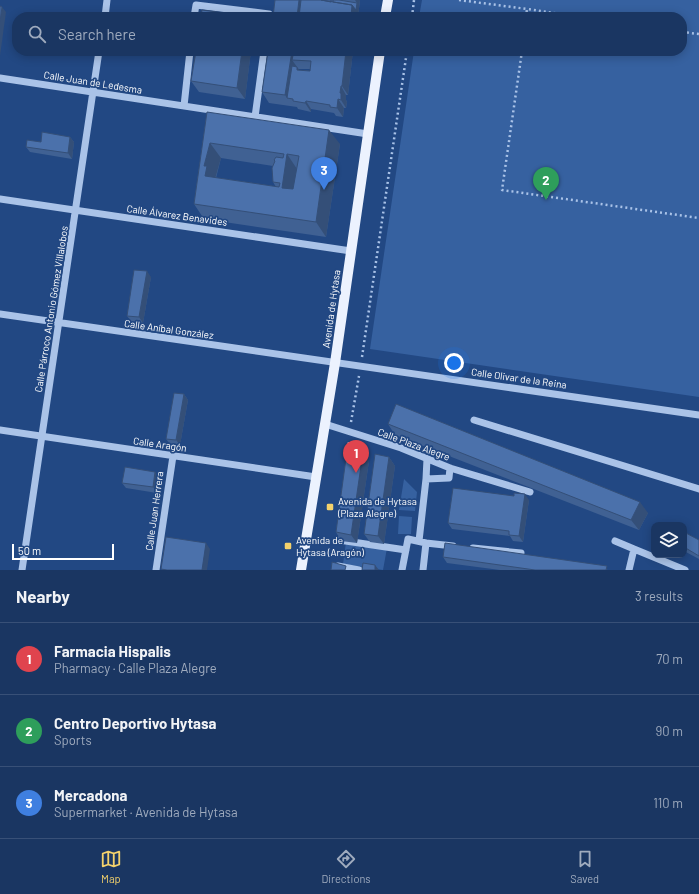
<!DOCTYPE html>
<html lang="en">
<head>
<meta charset="utf-8">
<style>
	body { margin:0; font-family:Barlow,sans-serif; background:#233e68; color:#f1f3f6 }
	.controls { position:absolute; right:12px; bottom:12px; display:grid; overflow:hidden; border-radius:8px; box-shadow:0 2px 10px #0003 }
	.controls button { width:36px; height:36px; display:grid; place-items:center; padding:0; border:0; border-bottom:1px solid #385077; background:#1a3662; color:#f1f3f6; font:20px sans-serif }
	.scale { position:absolute; left:12px; bottom:10px; width:102px; box-sizing:border-box; padding-left:4px; border:2px solid #fff; border-top:0; font-size:11px; line-height:14px; white-space:nowrap; color:#fff; -webkit-text-stroke:3px #224883; paint-order:stroke }
	.you { position:absolute; left:454px; top:363px; width:14px; height:14px; margin:-10px; border:3px solid #fff; border-radius:50%; background:#1a73e8; box-shadow:0 0 0 6px #1a73e833 }
	.badge { display:grid; place-items:center; width:26px; height:26px; border-radius:50%; background:#f4d26c; color:#fff; font-size:13px; font-weight:700 }
	.pin { position:absolute; translate:-50% -33px; filter:drop-shadow(0 1px 2px #0008) }
	.pin::after { content:''; position:absolute; top:21px; width:14px; height:12px; background:inherit; clip-path:polygon(0 0,100% 0,50% 100%) }
	.list { margin:0; padding:0; list-style:none }
	h2 { display:flex; justify-content:space-between; align-items:center; height:52px; margin:0; padding:0 16px; font-size:17px }
	h2 small { font-size:13px; font-weight:400; color:#9fabbe }
	.list li { display:grid; grid-template-columns:26px 1fr auto; gap:12px; align-items:center; box-sizing:border-box; height:72px; padding:0 16px; border-top:1px solid #385077 }
	.list b { display:block; font-size:15px; white-space:nowrap }
	.list p { margin:0; font-size:13px; white-space:nowrap; color:#9fabbe }
	.list em { font-size:13px; font-style:normal; color:#9fabbe }
	.icon { flex:none; width:22px; height:22px; fill:none; stroke:currentColor; stroke-width:2; stroke-linecap:round; stroke-linejoin:round }
	.map { position:relative; flex:none; width:699px; height:570px; overflow:hidden }
	.search { position:absolute; background:#1a3662; box-shadow:0 2px 10px #0003; left:12px; right:12px; top:12px; height:44px; display:flex; align-items:center; gap:10px; box-sizing:border-box; padding:0 14px; border-radius:16px; color:#9fabbe; font-size:15px }
	.sheet { height:268px; background:#1a3662 }
	nav { display:flex; justify-content:space-around; align-items:center; box-sizing:border-box; height:56px; border-top:1px solid #385077; background:#1a3662; font-size:11px; color:#9fabbe }
	nav a { display:grid; justify-items:center; gap:2px }
	nav .on { color:#f4d26c }
	.map>svg:first-child { display:block }
</style>
</head>
<body>
<div class="map">
<svg width="699" height="570" viewBox="0 0 699 570">
	<rect width="100%" height="100%" fill="#224883"/>
	<path fill="#3661a0" d="M 422,0 L 699,0 L 699,397 L 370,349 L 414,51 L 682,51 L 682,17 L 419,17 Z
		M 404,479 L 417,492 L 415,511 L 399,510 Z
		M 399,516 L 412,517 L 411,534 L 398,534 Z
		M 346,542 L 387,548 L 383,570 L 343,564 Z"/>
	<g fill="none" stroke-linecap="round" stroke-linejoin="round">
		<path stroke="#aac3e8" stroke-width="2.5" stroke-dasharray="2 3" stroke-linecap="butt" d="M 459,0 L 527,9
			M 412,17 L 414,0
			M 526,17 L 527,9 L 582,17
			M 682,32 L 699,34
			M 522,51 L 502,190 L 699,218
			M 362,357 L 407,51
			M 351,422 L 359,376
			M 348,454 L 349,441"/>
		<path stroke="#aac3e8" stroke-width="7" d="M 105,17 L 107,0
			M 194,17 L 196,5 L 269,14 L 268,17
			M 0,78 L 368,134
			M 184,106 L 190,51
			M 255,117 L 264,51
			M 0,199 L 351,251
			M 0,314 L 699,415
			M 474,420 L 699,489
			M 325,424 L 401,448 L 450,468 L 530,492
			M 0,430 L 316,477
			M 426,479 L 427,459
			M 339,540 L 406,550
			M 419,541 L 426,479 L 449,478 L 450,468
			M 615,541 L 634,549
			M 426,543 L 453,546
			M 473,548 L 521,553
			M 338,566 L 359,570
			M 22,570 L 99,51
			M 156,570 L 173,456
			M 402,570 L 408,539 L 426,543 L 423,570
			M 629,570 L 634,549 L 685,570"/>
		<path stroke="#ecf2fe" stroke-width="10" d="M 385,17 L 388,0
			M 301,570 L 335,363 L 380,51"/>
	</g>
	<path fill="#406193" fill-rule="evenodd" d="M 275,0 L 360,0 L 358,17 L 273,17 Z
		M 196,51 L 251,51 L 245,99 L 199,92 L 191,81 Z
		M 268,51 L 353,51 L 348,95 L 346,95 L 346,100 L 347,102 L 346,108 L 344,108 L 343,117 L 336,116 L 334,113 L 311,109 L 311,112 L 298,109 L 297,107 L 269,103 L 262,92 ZM 298,69 L 310,69 L 310,71 L 299,70 Z
		M 207,112 L 340,144 L 326,237 L 204,219 L 194,204 ZM 221,158 L 273,166 L 273,182 L 276,187 L 216,178 Z
		M 70,137 L 74,142 L 72,159 L 30,152 L 26,147 L 41,142 Z
		M 151,277 L 143,323 L 131,321 L 127,316 Z
		M 184,394 L 188,400 L 180,445 L 170,444 L 166,439 Z
		M 388,424 L 648,513 L 639,530 L 395,435 Z
		M 389,457 L 395,466 L 384,544 L 370,542 L 364,534 Z
		M 369,461 L 357,543 L 341,541 L 336,532 Z
		M 155,472 L 159,478 L 157,493 L 126,488 L 122,483 Z
		M 529,500 L 523,542 L 513,541 L 510,536 L 452,529 L 448,523 Z
		M 684,532 L 699,540 L 699,559 L 684,551 Z
		M 443,557 L 609,570 L 500,570 L 447,563 Z"/>
	<path fill="#344f78" d="M 299,0 L 304,0 L 299,17 L 297,17 Z
		M 355,0 L 360,0 L 358,17 L 351,17 L 352,5 L 357,3 Z
		M 2,7 L 6,12 L 0,56 L 0,22 Z
		M 242,51 L 251,51 L 245,99 L 237,88 Z
		M 292,51 L 301,51 L 292,60 L 303,75 L 293,99 L 287,98 L 285,95 Z
		M 346,51 L 353,51 L 348,95 L 342,86 Z
		M 341,86 L 346,95 L 346,100 L 347,102 L 346,108 L 341,100 L 340,93 Z
		M 338,99 L 344,108 L 343,117 L 337,108 Z
		M 306,101 L 311,109 L 311,112 L 305,103 Z
		M 329,130 L 340,144 L 326,237 L 316,222 Z
		M 70,137 L 74,142 L 72,159 L 68,153 Z
		M 210,143 L 221,158 L 215,179 L 205,176 L 204,166 Z
		M 287,154 L 297,169 L 292,203 L 282,188 Z
		M 147,271 L 151,277 L 143,323 L 139,317 Z
		M 184,394 L 188,400 L 180,445 L 176,440 Z
		M 363,452 L 369,461 L 357,543 L 351,535 Z
		M 389,457 L 395,466 L 384,544 L 378,536 Z
		M 155,472 L 159,478 L 157,493 L 153,487 Z
		M 525,494 L 529,500 L 523,542 L 519,536 Z
		M 640,502 L 648,513 L 639,530 L 631,520 Z
		M 206,543 L 210,549 L 207,570 L 202,570 Z
		M 375,565 L 379,570 L 375,570 Z"/>
	<path fill="#4b71ab" stroke="#344f78" fill-rule="evenodd" d="M 275,0 L 299,0 L 297,17 L 273,17 Z
		M 301,0 L 321,0 L 352,5 L 351,17 L 299,17 Z
		M 321,0 L 331,0 L 331,2 Z
		M 333,0 L 339,0 L 357,3 L 356,10 L 352,5 L 333,2 Z
		M 0,6 L 2,7 L 0,22 Z
		M 202,10 L 247,16 L 247,17 L 201,17 Z
		M 196,51 L 242,51 L 237,88 L 191,81 Z
		M 268,51 L 292,51 L 285,95 L 262,92 Z
		M 294,51 L 346,51 L 342,86 L 341,86 L 340,93 L 341,93 L 341,100 L 338,99 L 337,108 L 330,107 L 330,105 L 306,101 L 305,103 L 293,101 L 293,99 L 287,98 L 292,66 L 297,67 L 297,70 L 310,71 L 311,61 L 292,60 Z
		M 207,112 L 329,130 L 316,222 L 194,204 ZM 210,143 L 284,154 L 283,158 L 276,157 L 274,160 L 275,161 L 272,168 L 273,182 L 280,183 L 279,187 L 205,176 L 207,166 L 204,166 ZM 287,154 L 299,156 L 293,189 L 282,188 Z
		M 42,132 L 70,137 L 68,153 L 26,147 L 27,140 L 41,142 Z
		M 134,270 L 147,271 L 139,317 L 127,316 Z
		M 174,393 L 184,394 L 176,440 L 166,439 Z
		M 396,404 L 640,502 L 631,520 L 388,424 Z
		M 347,451 L 363,452 L 351,535 L 336,532 Z
		M 375,454 L 389,457 L 378,536 L 364,534 Z
		M 125,467 L 155,472 L 153,487 L 122,483 Z
		M 453,488 L 514,496 L 514,493 L 525,494 L 519,536 L 509,535 L 509,531 L 448,523 Z
		M 684,532 L 699,540 L 699,556 L 684,547 Z
		M 166,537 L 206,543 L 202,570 L 167,570 L 161,569 Z
		M 445,543 L 607,566 L 606,570 L 535,570 L 443,557 Z
		M 332,562 L 346,566 L 345,570 L 331,570 Z
		M 363,563 L 375,565 L 375,570 L 362,570 Z"/>
	<g fill="#f4d26c" stroke="#224883" stroke-width="1.5">
		<rect x="326" y="503" width="8" height="8" rx="2"/>
		<rect x="284" y="542" width="8" height="8" rx="2"/>
	</g>
	<g text-anchor="middle" stroke-width="3.5" stroke-linejoin="round" paint-order="stroke">
		<g font-size="10" fill="#fff" stroke="#224883">
			<text transform="translate(93 82) rotate(9)" y="4">Calle Juan de Ledesma</text>
			<text transform="translate(177 215) rotate(8)" y="4">Calle Álvarez Benavides</text>
			<text transform="translate(51 309) rotate(-81)" y="4">Calle Párroco Antonio Gómez Villalobos</text>
			<text transform="translate(331 309) rotate(-82)" y="4">Avenida de Hytasa</text>
			<text transform="translate(169 329) rotate(8)" y="4">Calle Aníbal González</text>
			<text transform="translate(519 378) rotate(8)" y="4">Calle Olivar de la Reina</text>
			<text transform="translate(160 444) rotate(8)" y="4">Calle Aragón</text>
			<text transform="translate(414 444) rotate(20)" y="4">Calle Plaza Alegre</text>
			<text transform="translate(154 511) rotate(-82)" y="4">Calle Juan Herrera</text>
		</g>
		<g font-size="10" fill="#fff" stroke="#224883" text-anchor="start">
			<text x="338" y="505">Avenida de Hytasa<tspan x="338" dy="12">(Plaza Alegre)</tspan></text>
			<text x="296" y="544">Avenida de<tspan x="296" dy="12">Hytasa (Aragón)</tspan></text>
		</g>
	</g>
</svg>
<div class="controls">
<button><svg class="icon" aria-label="layers" viewBox="0 0 24 24"><path d="M12 4l9 5-9 5-9-5zM3 14l9 5 9-5"/></svg></button>
</div>
<div class="scale">50 m</div>
<div class="you"></div>
<div class="pin badge" style="left:356px;top:473px;background:#e0444e">1</div>
<div class="pin badge" style="left:546px;top:200px;background:#2e9e5b">2</div>
<div class="pin badge" style="left:324px;top:190px;background:#3f7fe0">3</div>
<div class="search"><svg class="icon" aria-label="search" viewBox="0 0 24 24"><circle cx="10" cy="10" r="6"/><path d="M15 15l6 6"/></svg>Search here</div>
</div>
<section class="sheet">
<h2>Nearby<small>3 results</small></h2>
<ul class="list">
<li><span class="badge" style="background:#e0444e">1</span><div><b>Farmacia Hispalis</b><p>Pharmacy · Calle Plaza Alegre</p></div><em>70 m</em></li>
<li><span class="badge" style="background:#2e9e5b">2</span><div><b>Centro Deportivo Hytasa</b><p>Sports</p></div><em>90 m</em></li>
<li><span class="badge" style="background:#3f7fe0">3</span><div><b>Mercadona</b><p>Supermarket · Avenida de Hytasa</p></div><em>110 m</em></li>
</ul>
</section>
<nav>
<a class="on"><svg class="icon" aria-label="map" viewBox="0 0 24 24"><path d="M3 6l6-2 6 2 6-2v14l-6 2-6-2-6 2zM9 4v14M15 6v14"/></svg>Map</a>
<a><svg class="icon" aria-label="directions" viewBox="0 0 24 24"><path d="M12 3l9 9-9 9-9-9zM9 14v-3h6M13 9l2 2-2 2"/></svg>Directions</a>
<a><svg class="icon" aria-label="saved" viewBox="0 0 24 24"><path d="M7 4h10v16l-5-4-5 4z"/></svg>Saved</a>
</nav>
</body>
</html>
